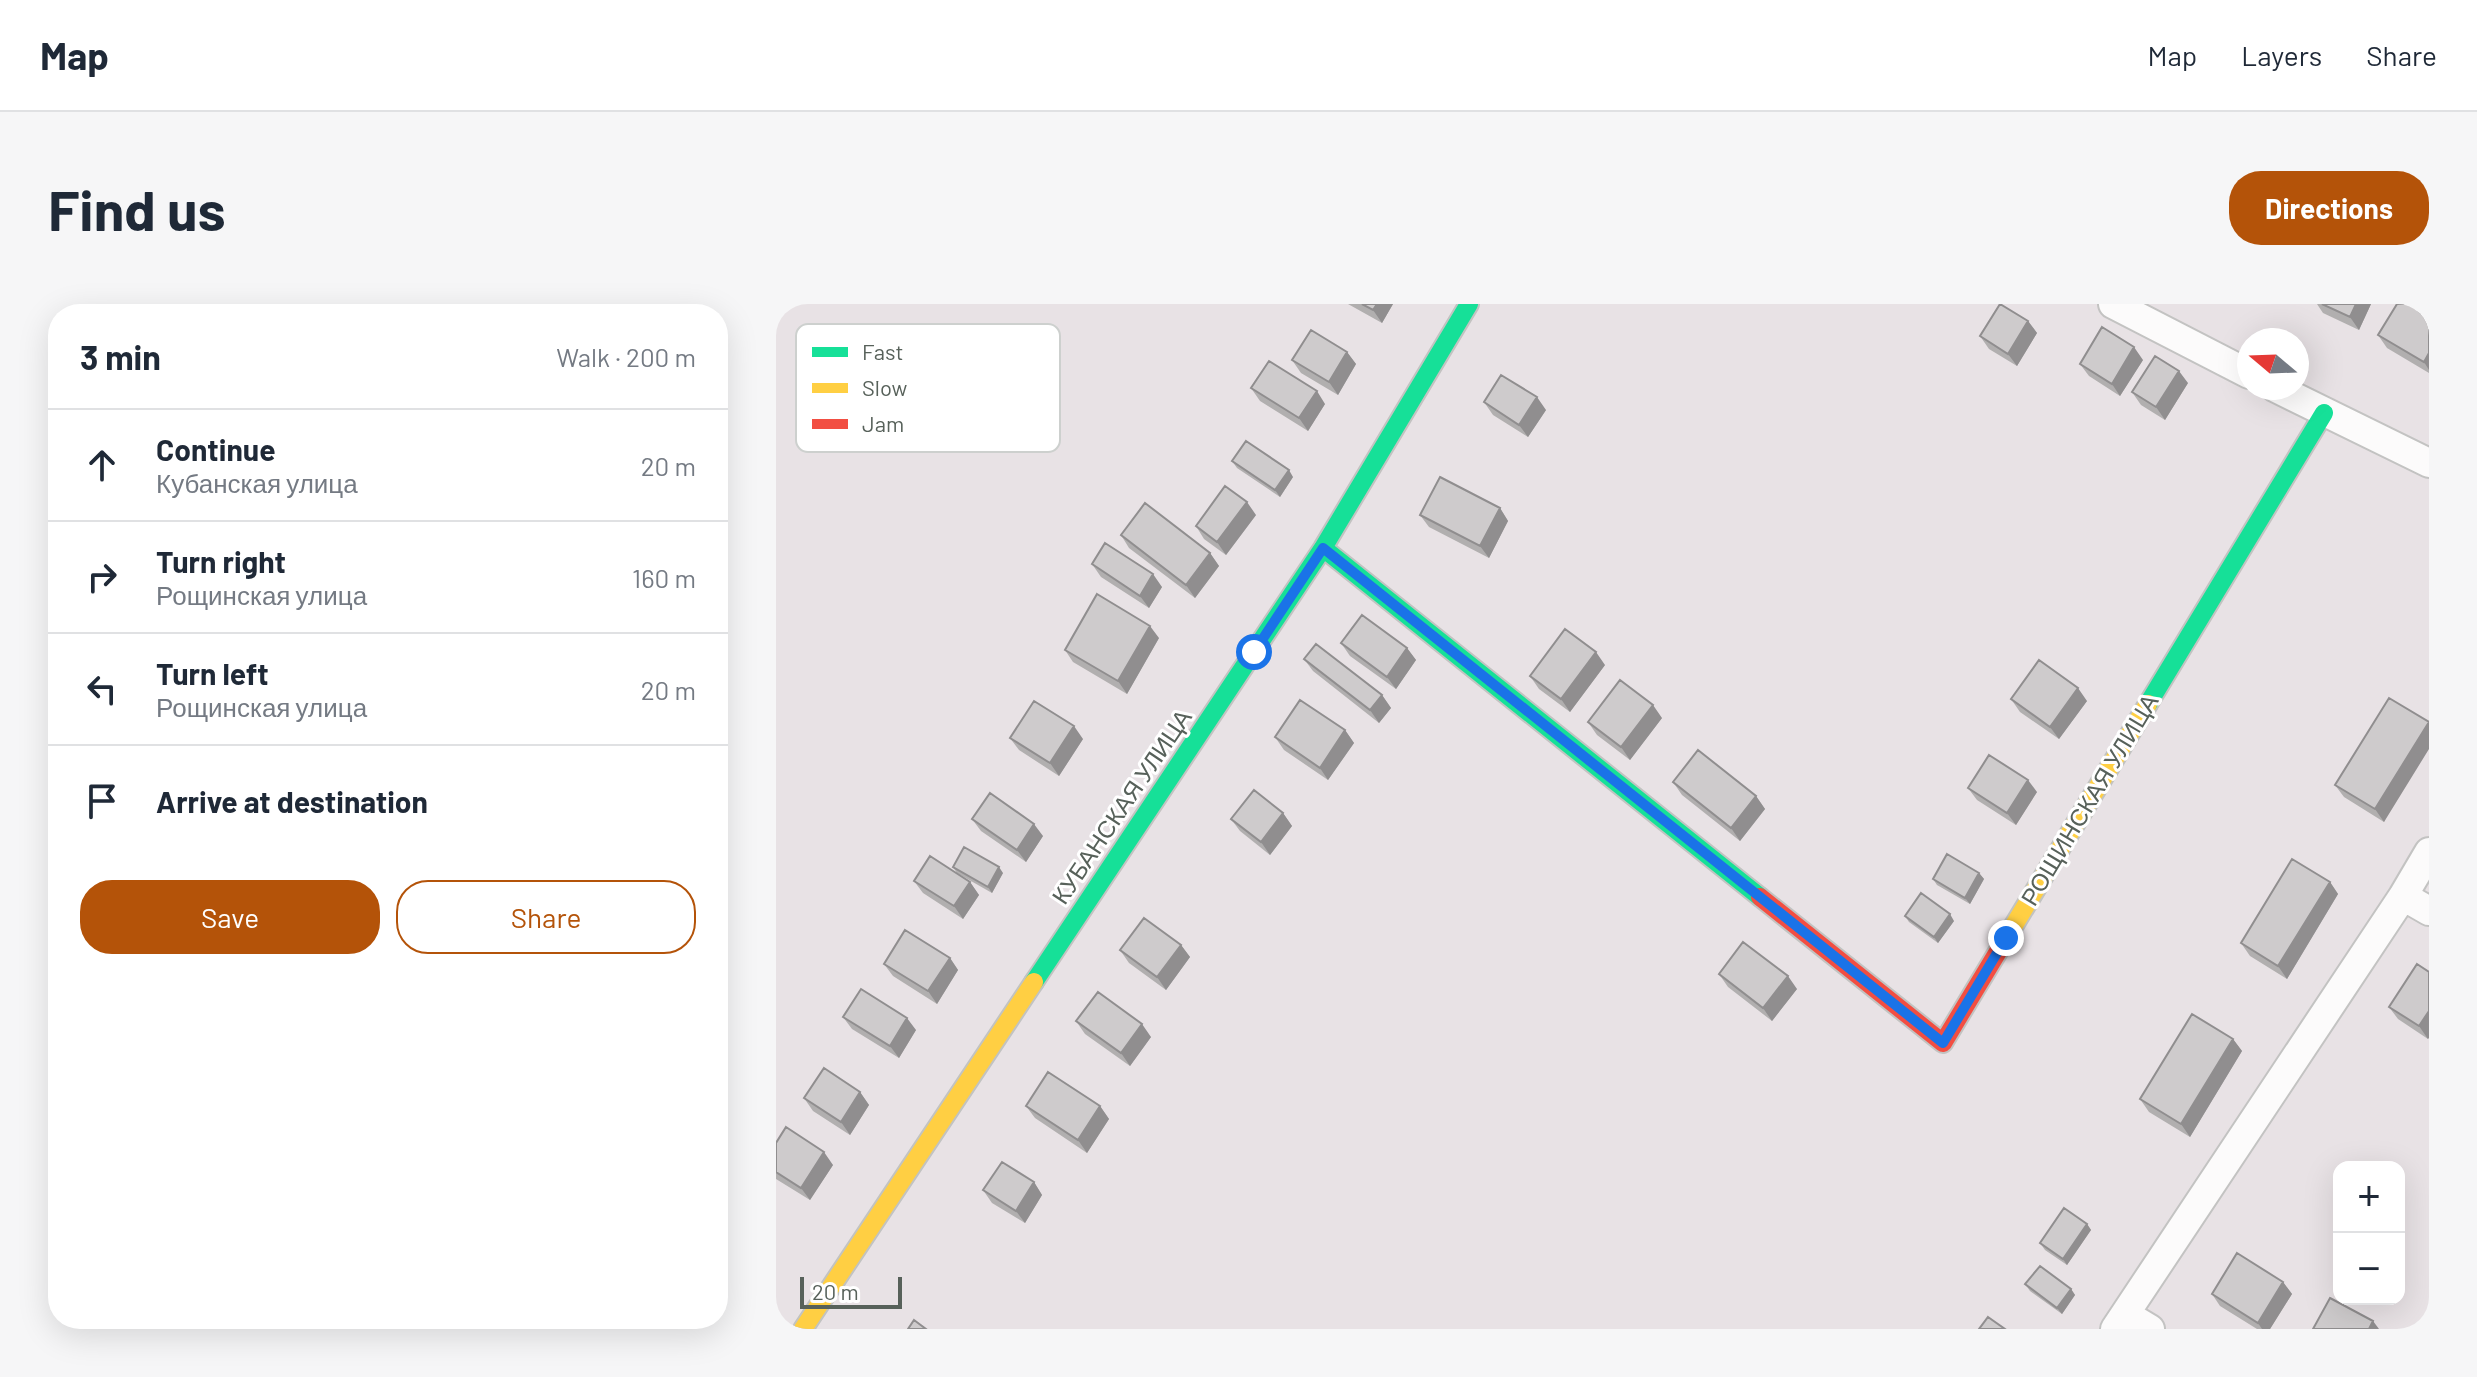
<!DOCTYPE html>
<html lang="en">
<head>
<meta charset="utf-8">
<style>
	body { margin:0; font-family:Barlow,sans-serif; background:#f6f6f7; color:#1f2937 }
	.controls { position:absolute; right:24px; bottom:24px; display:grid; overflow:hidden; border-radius:16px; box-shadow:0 8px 32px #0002 }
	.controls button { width:72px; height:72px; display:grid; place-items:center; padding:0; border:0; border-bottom:2px solid #e0e1e3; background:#fff; color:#1f2937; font:40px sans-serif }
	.compass { position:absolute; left:1461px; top:24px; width:72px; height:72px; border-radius:50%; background:#fff; box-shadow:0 8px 32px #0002; rotate:289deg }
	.scale { position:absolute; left:24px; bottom:20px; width:102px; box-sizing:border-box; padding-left:8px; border:4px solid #57615a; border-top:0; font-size:22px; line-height:28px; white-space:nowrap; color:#57615a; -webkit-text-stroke:6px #fff; paint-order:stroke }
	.stop { position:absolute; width:24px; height:24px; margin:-18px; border:6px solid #1a73e8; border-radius:50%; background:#fff }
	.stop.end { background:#1a73e8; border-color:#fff; box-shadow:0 2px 8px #0008 }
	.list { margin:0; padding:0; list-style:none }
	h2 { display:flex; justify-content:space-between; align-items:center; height:104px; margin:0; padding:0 32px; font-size:34px }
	h2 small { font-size:26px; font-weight:400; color:#747a83 }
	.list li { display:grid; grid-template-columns:52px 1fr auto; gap:24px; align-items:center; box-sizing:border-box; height:112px; padding:0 32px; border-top:2px solid #e0e1e3 }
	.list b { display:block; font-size:30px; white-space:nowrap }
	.list p { margin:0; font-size:26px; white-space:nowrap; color:#747a83 }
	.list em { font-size:26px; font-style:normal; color:#747a83 }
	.actions { display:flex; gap:16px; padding:24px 32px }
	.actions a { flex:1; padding:18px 0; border:2px solid #b45309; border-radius:32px; text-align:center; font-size:28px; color:#b45309 }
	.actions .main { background:#b45309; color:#fff }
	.icon { flex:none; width:44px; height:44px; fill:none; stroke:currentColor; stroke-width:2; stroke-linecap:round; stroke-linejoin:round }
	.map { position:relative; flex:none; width:1653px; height:1025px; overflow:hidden; border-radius:32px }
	header { display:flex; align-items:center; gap:48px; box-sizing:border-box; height:112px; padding:0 40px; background:#fff; border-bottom:2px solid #e0e1e3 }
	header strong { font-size:38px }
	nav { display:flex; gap:44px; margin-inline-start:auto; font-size:28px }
	.intro { display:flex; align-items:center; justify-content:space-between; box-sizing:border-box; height:192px; padding:0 48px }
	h1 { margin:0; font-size:56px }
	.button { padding:20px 36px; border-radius:32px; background:#b45309; color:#fff; font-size:28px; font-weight:700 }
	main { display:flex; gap:48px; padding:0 48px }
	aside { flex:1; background:#fff; border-radius:32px; box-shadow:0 8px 32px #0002 }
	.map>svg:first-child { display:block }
</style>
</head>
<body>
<header>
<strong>Map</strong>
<nav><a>Map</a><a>Layers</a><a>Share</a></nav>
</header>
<div class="intro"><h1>Find us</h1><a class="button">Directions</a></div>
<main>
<aside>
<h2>3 min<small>Walk · 200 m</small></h2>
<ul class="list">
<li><svg class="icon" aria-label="ahead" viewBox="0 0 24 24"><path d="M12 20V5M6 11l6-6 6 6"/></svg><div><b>Continue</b><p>Кубанская улица</p></div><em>20 m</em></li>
<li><svg class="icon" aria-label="right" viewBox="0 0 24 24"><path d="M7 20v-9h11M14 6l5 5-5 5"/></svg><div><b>Turn right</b><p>Рощинская улица</p></div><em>160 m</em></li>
<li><svg class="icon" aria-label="left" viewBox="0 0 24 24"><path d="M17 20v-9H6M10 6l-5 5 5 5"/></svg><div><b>Turn left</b><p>Рощинская улица</p></div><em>20 m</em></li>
<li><svg class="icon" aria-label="arrive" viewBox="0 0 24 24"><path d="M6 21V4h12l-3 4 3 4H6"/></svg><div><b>Arrive at destination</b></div></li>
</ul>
<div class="actions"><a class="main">Save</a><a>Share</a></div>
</aside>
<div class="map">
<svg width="1653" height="1025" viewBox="0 0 1653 1025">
	<rect width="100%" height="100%" fill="#e8e2e5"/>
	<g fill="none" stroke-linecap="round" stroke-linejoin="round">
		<defs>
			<path id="street" d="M 1337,0 L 1473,70
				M 1500,84 L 1653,159
				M 1627,592 L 1653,607
				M 1349,1010 L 1374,1025
				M 1339,1025 L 1627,592 L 1653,548"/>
			<path id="fast" d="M 547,244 L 984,593
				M 1372,400 L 1548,109
				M 258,678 L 547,244 L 693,0"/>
			<path id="slow" d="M 1229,636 L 1372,400
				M 27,1025 L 258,678"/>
			<path id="jam" d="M 984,593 L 1167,739 L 1229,636"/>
		</defs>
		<use href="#street" stroke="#c3c3c2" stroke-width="32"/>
		<use href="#fast" stroke="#c2c3c1" stroke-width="22"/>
		<use href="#slow" stroke="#c2c3c1" stroke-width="22"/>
		<use href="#jam" stroke="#c2c3c1" stroke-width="22"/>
		<use href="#street" stroke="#fcfbfb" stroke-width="28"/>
		<use href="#fast" stroke="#16e098" stroke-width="18"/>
		<use href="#slow" stroke="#ffcf43" stroke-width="18"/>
		<use href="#jam" stroke="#f24e42" stroke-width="18"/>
	</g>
	<path fill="#b1afaf" d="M 572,0 L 617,0 L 606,19 Z
		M 1541,0 L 1595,0 L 1583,26 L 1547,9 Z
		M 1653,0 L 1653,69 L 1611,44 L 1602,31 Z
		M 1252,17 L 1261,29 L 1241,62 L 1213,45 L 1204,32 Z
		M 571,48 L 580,60 L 562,91 L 525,69 L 516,56 Z
		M 1367,56 L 1344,92 L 1313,72 L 1304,60 Z
		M 1412,79 L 1389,116 L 1365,101 L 1356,88 Z
		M 475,84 L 549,100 L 532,127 L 484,97 Z
		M 708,98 L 770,106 L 752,133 L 717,111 Z
		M 456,157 L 517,173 L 504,193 L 461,164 Z
		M 724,204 L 732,217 L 713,254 L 653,223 L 644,211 Z
		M 480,211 L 450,251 L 428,235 L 420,222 Z
		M 345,231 L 434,249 L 443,262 L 419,294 L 353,244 Z
		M 316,260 L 386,283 L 373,304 L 325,273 Z
		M 383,334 L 351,390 L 297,358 L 289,346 Z
		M 565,339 L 631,344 L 640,356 L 620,385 L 574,352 Z
		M 528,355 L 606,391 L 615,404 L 603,419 L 537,367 Z
		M 829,361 L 794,408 L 763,385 L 754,372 Z
		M 1235,395 L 1311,397 L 1283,435 L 1244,408 Z
		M 886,414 L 854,456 L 821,431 L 812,418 Z
		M 1653,418 L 1608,518 L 1568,493 L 1559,481 Z
		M 569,426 L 578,439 L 552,476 L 508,446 L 499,433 Z
		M 234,434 L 307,435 L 283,472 L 243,446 Z
		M 897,478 L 980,492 L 989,505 L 964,537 L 906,491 Z
		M 1192,484 L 1261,488 L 1240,521 L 1201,496 Z
		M 507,509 L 516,522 L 494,551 L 464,527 L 455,515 Z
		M 196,515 L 267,532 L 250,558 L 205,527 Z
		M 177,563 L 227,569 L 216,589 L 181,569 Z
		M 1203,569 L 1208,575 L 1194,600 L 1161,581 L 1157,575 Z
		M 138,577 L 194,578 L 203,591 L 187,615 L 147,589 Z
		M 1554,578 L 1562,590 L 1511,675 L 1474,652 L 1465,639 Z
		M 1129,612 L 1178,617 L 1162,639 L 1133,618 Z
		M 405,641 L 414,653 L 390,686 L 353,659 L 344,646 Z
		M 174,654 L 182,666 L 161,700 L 117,672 L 108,660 Z
		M 1653,668 L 1652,735 L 1622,715 L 1613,703 Z
		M 943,670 L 1021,685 L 996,717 L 952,683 Z
		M 67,713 L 140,726 L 123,754 L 76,725 Z
		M 300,717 L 375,733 L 354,762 L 309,730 Z
		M 1457,735 L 1466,747 L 1414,833 L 1373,808 L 1364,795 Z
		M 84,788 L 93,801 L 74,831 L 37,807 L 28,794 Z
		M 250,802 L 324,802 L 333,815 L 311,849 L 259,814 Z
		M 0,839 L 57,861 L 34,896 L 0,875 Z
		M 258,878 L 266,891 L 249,919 L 216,899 L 207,886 Z
		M 1311,920 L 1315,926 L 1291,961 L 1269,946 L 1264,939 Z
		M 1507,978 L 1516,990 L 1494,1025 L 1481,1025 L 1444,1002 L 1436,990 Z
		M 1249,980 L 1295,985 L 1299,991 L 1286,1010 L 1254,987 Z"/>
	<path fill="#908e8f" d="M 601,0 L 617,0 L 606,19 L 597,6 Z
		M 1580,0 L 1595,0 L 1583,26 L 1574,13 Z
		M 1252,17 L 1261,29 L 1241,62 L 1232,50 Z
		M 1358,43 L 1367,56 L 1344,92 L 1336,80 Z
		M 571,48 L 580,60 L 562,91 L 553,78 Z
		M 1653,49 L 1653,66 L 1648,58 Z
		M 1403,67 L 1412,79 L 1389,116 L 1380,103 Z
		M 541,87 L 549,100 L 532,127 L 523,114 Z
		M 761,93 L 770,106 L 752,133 L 743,121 Z
		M 513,166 L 517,173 L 504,193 L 499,186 Z
		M 471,198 L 480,211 L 450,251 L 441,238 Z
		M 724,204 L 732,217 L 713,254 L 704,242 Z
		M 434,249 L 443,262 L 419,294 L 410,281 Z
		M 377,270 L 386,283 L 373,304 L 364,292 Z
		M 374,322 L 383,334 L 351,390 L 342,377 Z
		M 631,344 L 640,356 L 620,385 L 611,373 Z
		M 820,348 L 829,361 L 794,408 L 785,395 Z
		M 1302,384 L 1311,397 L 1283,435 L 1274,423 Z
		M 606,391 L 615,404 L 603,419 L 594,406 Z
		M 877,401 L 886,414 L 854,456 L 845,443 Z
		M 1653,418 L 1653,445 L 1608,518 L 1599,505 Z
		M 298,422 L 307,435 L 283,472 L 274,459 Z
		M 569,426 L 578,439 L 552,476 L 544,464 Z
		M 1252,476 L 1261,488 L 1240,521 L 1231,509 Z
		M 980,492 L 989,505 L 964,537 L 955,524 Z
		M 507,509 L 516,522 L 494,551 L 485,538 Z
		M 258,520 L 267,532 L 250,558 L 241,546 Z
		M 223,563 L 227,569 L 216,589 L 212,583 Z
		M 1203,569 L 1208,575 L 1194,600 L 1189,594 Z
		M 194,578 L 203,591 L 187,615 L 178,602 Z
		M 1554,578 L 1562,590 L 1511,675 L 1502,662 Z
		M 1174,610 L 1178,617 L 1162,639 L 1158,633 Z
		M 405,641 L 414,653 L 390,686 L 381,673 Z
		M 174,654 L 182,666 L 161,700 L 152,687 Z
		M 1012,672 L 1021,685 L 996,717 L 987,704 Z
		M 1653,707 L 1653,734 L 1652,735 L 1643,722 Z
		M 131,714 L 140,726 L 123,754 L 114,742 Z
		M 366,720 L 375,733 L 354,762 L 345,749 Z
		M 1457,735 L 1466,747 L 1414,833 L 1405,820 Z
		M 84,788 L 93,801 L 74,831 L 65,818 Z
		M 324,802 L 333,815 L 311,849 L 302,836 Z
		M 48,848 L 57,861 L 34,896 L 25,884 Z
		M 258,878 L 266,891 L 249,919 L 240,907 Z
		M 1311,920 L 1315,926 L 1291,961 L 1287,955 Z
		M 1507,978 L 1516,990 L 1494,1025 L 1486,1025 L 1482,1019 Z
		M 1295,985 L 1299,991 L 1286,1010 L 1281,1004 Z
		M 1597,1017 L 1603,1025 L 1593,1025 Z"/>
	<path fill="#cecbcc" stroke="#908e8f" stroke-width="2" d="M 586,0 L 601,0 L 597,6 Z
		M 1224,0 L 1252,17 L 1232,50 L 1204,32 Z
		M 1546,0 L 1580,0 L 1574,13 Z
		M 1621,0 L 1653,0 L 1653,49 L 1648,58 L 1602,31 Z
		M 1326,23 L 1358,43 L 1336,80 L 1304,60 Z
		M 535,26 L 571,48 L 553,78 L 516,56 Z
		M 1379,52 L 1403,67 L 1380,103 L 1356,88 Z
		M 493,57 L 541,87 L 523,114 L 475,84 Z
		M 725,71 L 761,93 L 743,121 L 708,98 Z
		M 470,137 L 513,166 L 499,186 L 456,157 Z
		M 664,173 L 724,204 L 704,242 L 644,211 Z
		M 449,182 L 471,198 L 441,238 L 420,222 Z
		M 369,199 L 434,249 L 410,281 L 345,231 Z
		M 329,239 L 377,270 L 364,292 L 316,260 Z
		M 321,290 L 374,322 L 342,377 L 289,346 Z
		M 586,311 L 631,344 L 611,373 L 565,339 Z
		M 789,325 L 820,348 L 785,395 L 754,372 Z
		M 540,340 L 606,391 L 594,406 L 528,355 Z
		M 1263,356 L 1302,384 L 1274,423 L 1235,395 Z
		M 844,376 L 877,401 L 845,443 L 812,418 Z
		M 1613,394 L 1653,418 L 1599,505 L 1559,481 Z
		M 524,396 L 569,426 L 544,464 L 499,433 Z
		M 258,397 L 298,422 L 274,459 L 234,434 Z
		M 922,446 L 980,492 L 955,524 L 897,478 Z
		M 1213,451 L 1252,476 L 1231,509 L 1192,484 Z
		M 478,486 L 507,509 L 485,538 L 455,515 Z
		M 214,489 L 258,520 L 241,546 L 196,515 Z
		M 188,543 L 223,563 L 212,583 L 177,563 Z
		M 1171,550 L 1203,569 L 1189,594 L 1157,575 Z
		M 154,552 L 194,578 L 178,602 L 138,577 Z
		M 1516,555 L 1554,578 L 1502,662 L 1465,639 Z
		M 1145,589 L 1174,610 L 1158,633 L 1129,612 Z
		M 368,614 L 405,641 L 381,673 L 344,646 Z
		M 129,626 L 174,654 L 152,687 L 108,660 Z
		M 967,638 L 1012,672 L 987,704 L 943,670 Z
		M 1641,660 L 1653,668 L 1653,707 L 1643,722 L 1613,703 Z
		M 85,685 L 131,714 L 114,742 L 67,713 Z
		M 322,688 L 366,720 L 345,749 L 300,717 Z
		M 1416,710 L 1457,735 L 1405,820 L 1364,795 Z
		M 48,764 L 84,788 L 65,818 L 28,794 Z
		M 272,768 L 324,802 L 302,836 L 250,802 Z
		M 10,823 L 48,848 L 25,884 L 0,868 L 0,839 Z
		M 226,858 L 258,878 L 240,907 L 207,886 Z
		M 1288,904 L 1311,920 L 1287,955 L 1264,939 Z
		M 1461,949 L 1507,978 L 1482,1019 L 1436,990 Z
		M 1264,962 L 1295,985 L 1281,1004 L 1249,980 Z
		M 1554,994 L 1597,1017 L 1593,1025 L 1537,1025 Z
		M 1212,1013 L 1229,1025 L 1203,1025 Z
		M 138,1016 L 150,1025 L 132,1025 Z"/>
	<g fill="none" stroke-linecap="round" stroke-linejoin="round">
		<path stroke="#1a73e8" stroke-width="10" d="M 478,348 L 547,244 L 1167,739 L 1230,634"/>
	</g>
	<g text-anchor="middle" stroke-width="6" stroke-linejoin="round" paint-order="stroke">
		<g font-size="24" fill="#57615a" stroke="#fff">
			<text transform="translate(1314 496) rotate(-59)" y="8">РОЩИНСКАЯ УЛИЦА</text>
			<text transform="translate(346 503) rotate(-56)" y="8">КУБАНСКАЯ УЛИЦА</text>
		</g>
	</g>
	<rect x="20" y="20" width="264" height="128" rx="12" fill="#fff" stroke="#cdd0ce" stroke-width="2"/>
	<rect x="36" y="43" width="36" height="10" fill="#16e098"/>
	<rect x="36" y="79" width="36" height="10" fill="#ffcf43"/>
	<rect x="36" y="115" width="36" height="10" fill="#f24e42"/>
	<g font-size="22" fill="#57615a">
		<text x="86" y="56">Fast</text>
		<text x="86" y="92">Slow</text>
		<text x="86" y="128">Jam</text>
	</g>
</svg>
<div class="controls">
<button>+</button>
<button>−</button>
</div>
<svg class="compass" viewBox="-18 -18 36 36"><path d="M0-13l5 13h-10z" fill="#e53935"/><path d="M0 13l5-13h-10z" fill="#747a83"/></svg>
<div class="scale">20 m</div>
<div class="stop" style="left:478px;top:348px"></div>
<div class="stop end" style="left:1230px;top:634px"></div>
</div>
</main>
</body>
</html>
